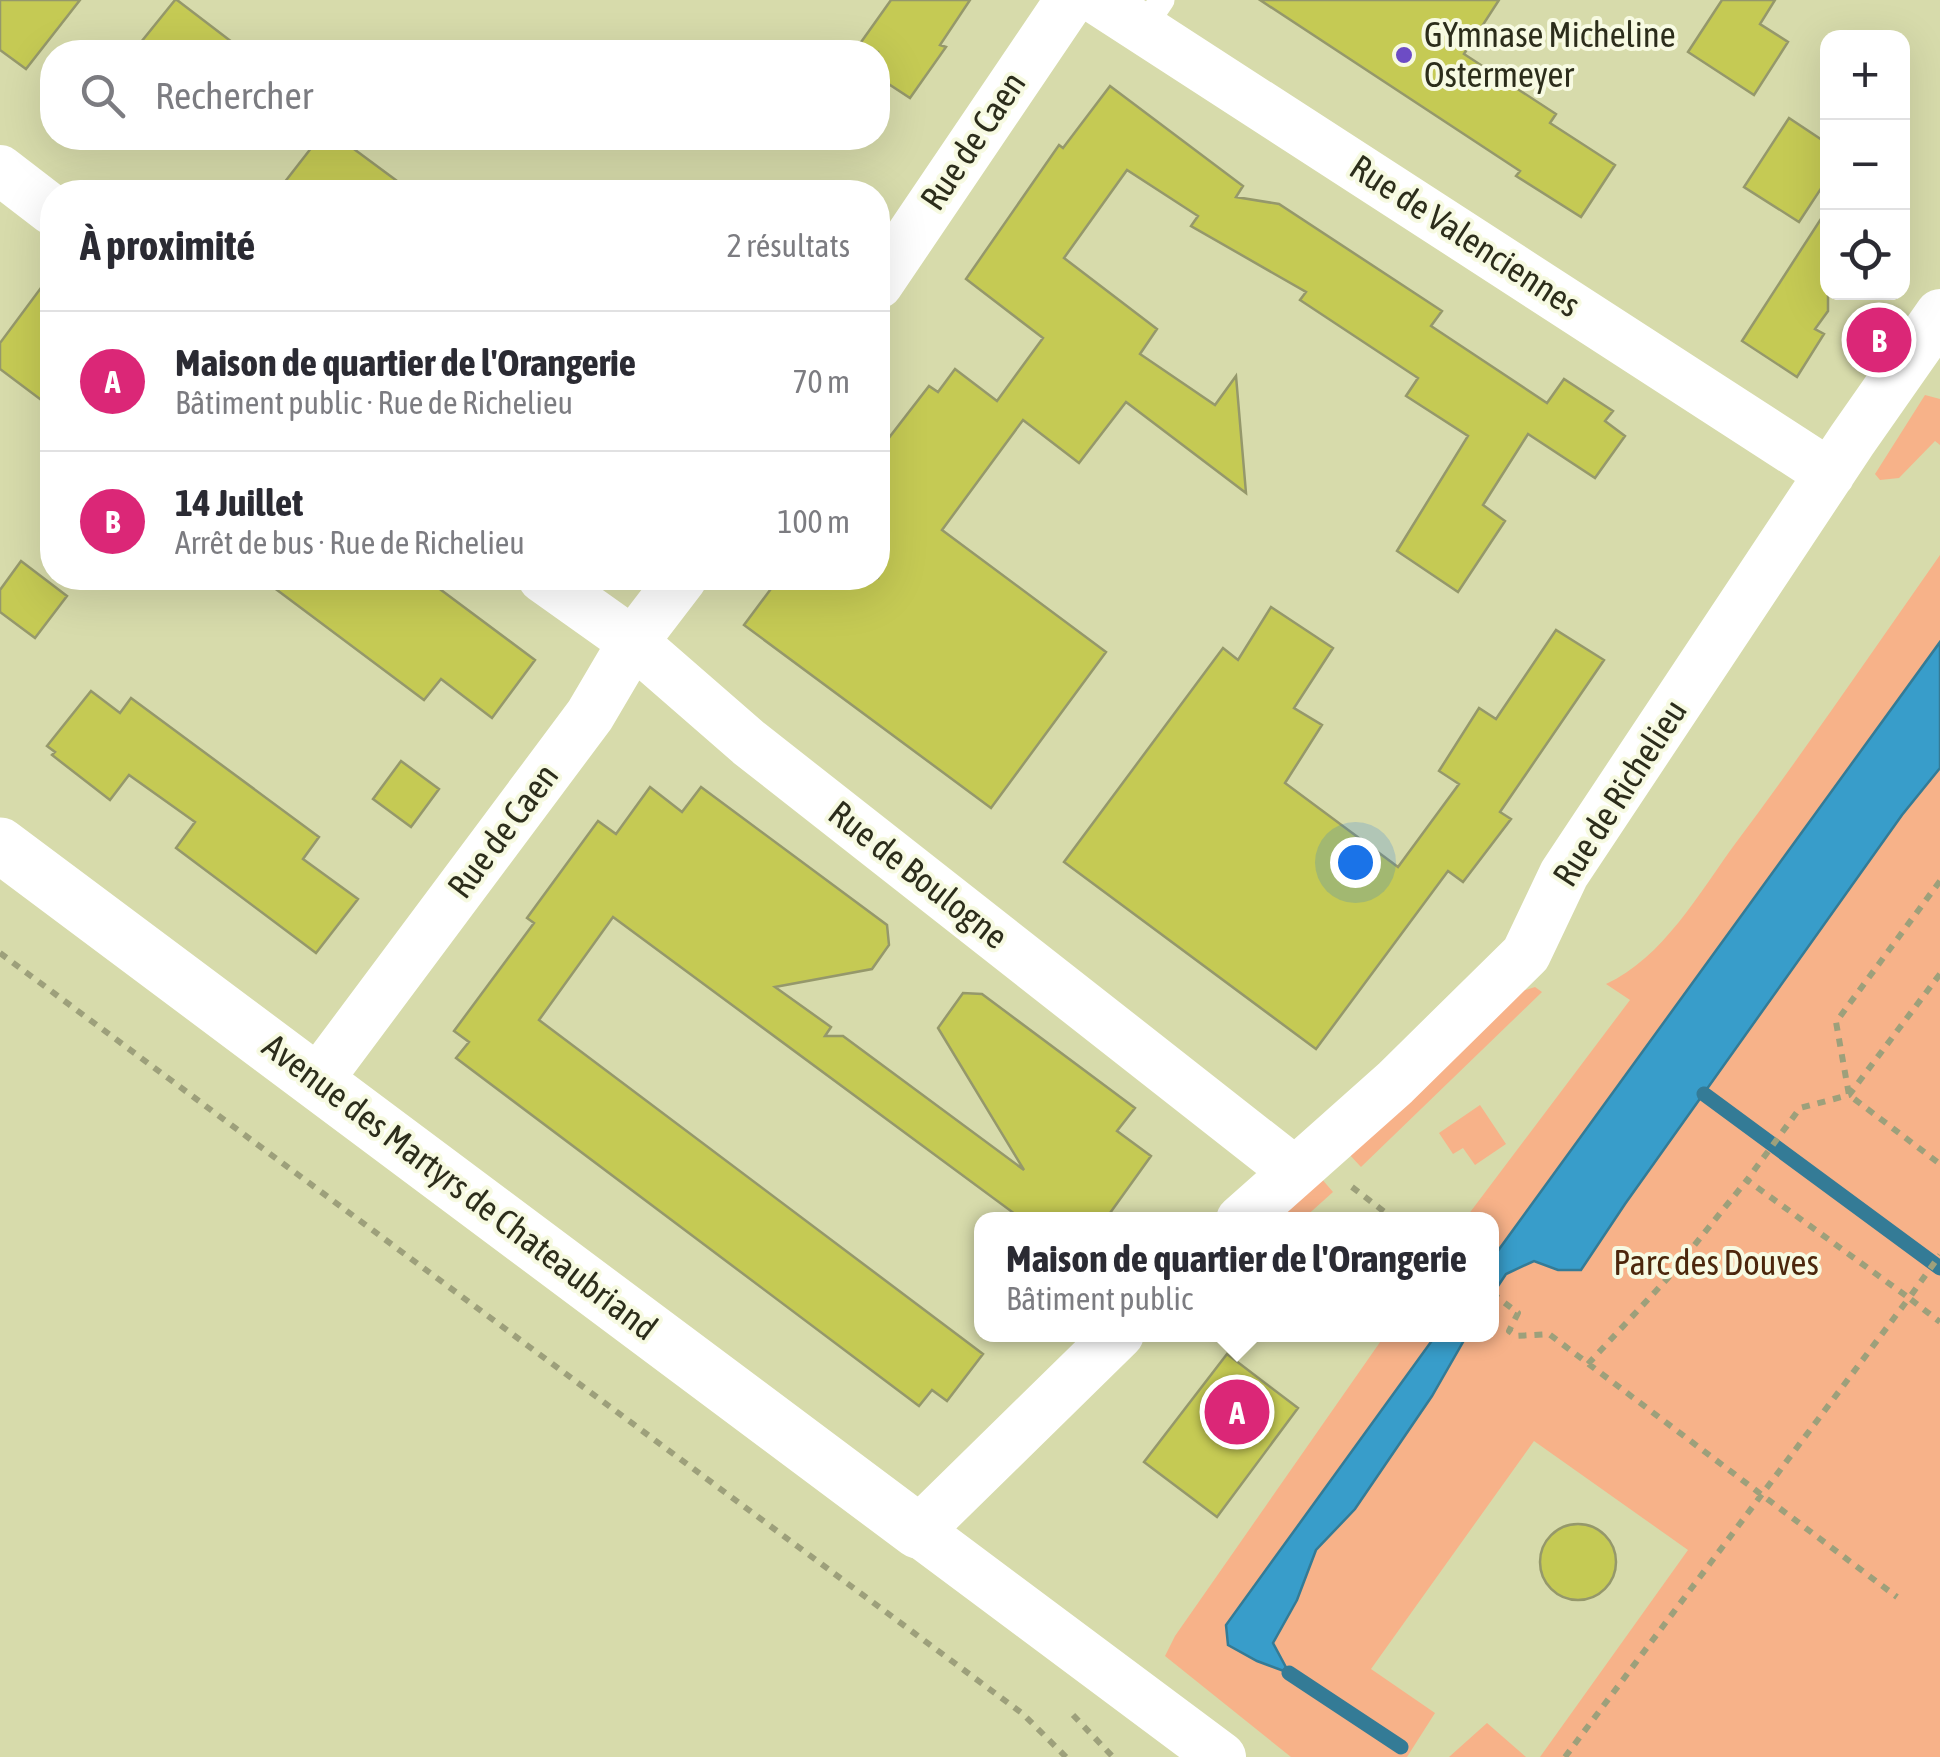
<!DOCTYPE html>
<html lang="fr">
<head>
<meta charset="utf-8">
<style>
	body { margin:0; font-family:"Asap Condensed",sans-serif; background:#f7f7f7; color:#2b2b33 }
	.controls { position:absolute; right:30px; top:30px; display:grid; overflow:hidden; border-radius:20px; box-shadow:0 10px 40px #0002 }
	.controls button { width:90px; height:90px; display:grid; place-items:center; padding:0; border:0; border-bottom:2px solid #e1e1e2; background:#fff; color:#2b2b33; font:50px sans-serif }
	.you { position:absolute; left:1355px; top:862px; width:35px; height:35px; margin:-25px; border:8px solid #fff; border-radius:50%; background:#1a73e8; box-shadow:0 0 0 15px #1a73e833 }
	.badge { display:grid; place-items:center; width:65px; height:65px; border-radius:50%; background:#db2777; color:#fff; font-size:32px; font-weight:700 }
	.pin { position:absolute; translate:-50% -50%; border:5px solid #fff; box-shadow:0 2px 10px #0006 }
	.popup { position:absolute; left:974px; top:1212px; width:525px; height:130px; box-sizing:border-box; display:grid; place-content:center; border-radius:20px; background:#fff; filter:drop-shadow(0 2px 8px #0005); font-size:32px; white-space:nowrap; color:#7c7c81 }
	.popup b { font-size:38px; color:#2b2b33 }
	.popup::after { content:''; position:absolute; left:50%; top:100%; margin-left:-20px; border:20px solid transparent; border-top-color:#fff }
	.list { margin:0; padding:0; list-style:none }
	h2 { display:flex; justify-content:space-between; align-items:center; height:130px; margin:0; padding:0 40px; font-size:42px }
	h2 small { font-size:32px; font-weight:400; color:#7c7c81 }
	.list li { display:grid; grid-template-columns:65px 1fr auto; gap:30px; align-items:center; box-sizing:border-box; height:140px; padding:0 40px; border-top:2px solid #e1e1e2 }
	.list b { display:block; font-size:38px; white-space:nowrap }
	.list p { margin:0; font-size:32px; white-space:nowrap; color:#7c7c81 }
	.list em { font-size:32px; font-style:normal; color:#7c7c81 }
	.icon { flex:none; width:55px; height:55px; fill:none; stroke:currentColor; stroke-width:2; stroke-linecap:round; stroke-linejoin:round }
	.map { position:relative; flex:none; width:1940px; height:1757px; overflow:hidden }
	.search { position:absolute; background:#fff; box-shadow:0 10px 40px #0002; left:40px; top:40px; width:850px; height:110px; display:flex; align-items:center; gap:25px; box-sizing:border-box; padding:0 35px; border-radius:40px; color:#7c7c81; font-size:38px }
	.panel { position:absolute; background:#fff; box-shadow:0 10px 40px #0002; left:40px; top:180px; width:850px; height:410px; border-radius:40px }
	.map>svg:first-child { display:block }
</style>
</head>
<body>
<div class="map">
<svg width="1940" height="1757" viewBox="0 0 1940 1757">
	<rect width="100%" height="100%" fill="#d7dbab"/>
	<path fill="#f7b289" d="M 1925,395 L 1940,399 L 1940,445 L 1935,441 L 1899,478 L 1880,480 L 1875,474 Z
		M 1940,555 L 1940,1757 L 1540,1757 L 1688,1550 L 1534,1441 L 1371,1669 L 1435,1713 L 1407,1757 L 1291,1757 L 1165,1656 L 1175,1636 L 1385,1335 L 1492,1334 L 1492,1220 L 1465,1219 L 1630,1000 L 1606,984 C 1663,958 1699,893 1735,844 C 1806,749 1872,652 1940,555 Z
		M 1535,987 L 1542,992 L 1361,1167 L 1347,1152 L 1516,993 Z
		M 1480,1105 L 1506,1144 L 1475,1165 L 1463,1148 L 1453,1154 L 1439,1133 Z
		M 1321,1178 L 1333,1192 L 1303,1219 L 1276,1220 Z
		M 1487,1723 L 1526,1757 L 1449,1757 Z"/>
	<path fill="#389dca" stroke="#347b96" stroke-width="2.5" d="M 1940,642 L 1940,768 L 1902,815 L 1625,1204 L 1581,1270 L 1558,1270 L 1534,1261 L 1506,1274 L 1492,1295 L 1492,1259 Z
		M 1436,1335 L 1467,1335 L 1432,1396 L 1355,1509 L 1316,1550 L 1297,1600 L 1273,1643 L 1289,1673 L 1257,1661 L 1228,1645 L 1226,1625 Z"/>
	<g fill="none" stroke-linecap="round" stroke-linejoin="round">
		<path stroke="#347b96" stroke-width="15" d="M 1704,1094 L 1940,1268
			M 1289,1673 L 1401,1747"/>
	</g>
	<path fill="#c5ca54" stroke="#95986b" stroke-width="2.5" d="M 0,0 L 80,0 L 26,69 L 0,50 Z
		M 175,0 L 177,0 L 245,52 L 133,52 Z
		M 891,0 L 970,0 L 940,45 L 946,47 L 910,98 L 878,77 L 878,52 L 854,52 Z
		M 1260,0 L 1499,0 L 1464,54 L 1556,114 L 1550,123 L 1615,165 L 1581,217 L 1516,176 L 1520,171 Z
		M 1722,0 L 1775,0 L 1760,24 L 1788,42 L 1754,95 L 1688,52 Z
		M 1110,86 L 1243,186 L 1236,197 L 1279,204 L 1442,311 L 1431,326 L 1547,403 L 1564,379 L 1613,411 L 1605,421 L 1625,436 L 1595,478 L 1528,434 L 1483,505 L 1505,521 L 1458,592 L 1397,551 L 1468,436 L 1406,396 L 1418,378 L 1300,300 L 1306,292 L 1191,226 L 1198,216 L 1127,170 L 1064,258 L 1157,329 L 1140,354 L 1215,405 L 1236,376 L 1246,493 L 1126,402 L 1079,463 L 1023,420 L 942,530 L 1106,652 L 991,808 L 744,625 L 779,578 L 878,578 L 878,452 L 929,386 L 938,392 L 955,369 L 997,401 L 1043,338 L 966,279 L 1059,145 L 1063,148 Z
		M 1789,118 L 1828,144 L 1828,178 L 1799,222 L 1744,187 Z
		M 319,138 L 339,138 L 412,192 L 277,192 Z
		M 1828,208 L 1828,311 L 1815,329 L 1824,334 L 1797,377 L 1742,341 Z
		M 52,273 L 52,408 L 0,369 L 0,343 Z
		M 21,561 L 67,596 L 35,638 L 0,612 L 0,590 Z
		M 261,578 L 425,578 L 535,660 L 492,718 L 441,679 L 424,700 Z
		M 1271,607 L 1333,648 L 1294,708 L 1322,725 L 1285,783 L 1398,867 L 1459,784 L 1439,771 L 1479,708 L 1496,719 L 1556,630 L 1604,660 L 1500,812 L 1511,819 L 1463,882 L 1448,871 L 1316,1049 L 1064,862 L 1223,648 L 1238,660 Z
		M 91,691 L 120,713 L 131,698 L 319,837 L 303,859 L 358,899 L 316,953 L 176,848 L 195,822 L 129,775 L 110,800 L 52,755 L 55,752 L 47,746 Z
		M 401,761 L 439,789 L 411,827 L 373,799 Z
		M 650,787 L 682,812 L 701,787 L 887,925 L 889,945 L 872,969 L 775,987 L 831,1027 L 825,1036 L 843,1036 L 1024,1170 L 938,1028 L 963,993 L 982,994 L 1135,1108 L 1117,1131 L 1151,1156 L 1105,1220 L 1023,1220 L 613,917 L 539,1020 L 983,1354 L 947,1401 L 932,1390 L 919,1406 L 456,1058 L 469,1042 L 454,1031 L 534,923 L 527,918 L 598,821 L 616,834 Z
		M 1227,1354 L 1298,1408 L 1217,1517 L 1144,1462 Z
		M1540 1562a38 38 0 1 1 76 0a38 38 0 1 1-76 0Z"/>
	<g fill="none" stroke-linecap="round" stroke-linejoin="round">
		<path stroke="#9da07b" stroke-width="6" stroke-dasharray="8 8" stroke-linecap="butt" d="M 1940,881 L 1836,1022 L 1849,1095 L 1940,1164
			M 0,953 L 1023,1714 L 1066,1757
			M 1940,974 L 1849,1095 L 1800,1108 L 1747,1180 L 1909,1298 L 1940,1255
			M 1352,1187 L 1395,1220
			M 1492,1293 L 1518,1313 L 1509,1331 L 1516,1336 L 1549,1334 L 1897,1597
			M 1232,1334 L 1246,1345
			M 1588,1364 L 1667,1279 L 1747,1180
			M 1073,1715 L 1113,1757
			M 1565,1757 L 1909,1298 L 1940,1322"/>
		<path stroke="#fff" stroke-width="25" d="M 1143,28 L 1162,0"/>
		<path stroke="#fff" stroke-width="50" d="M 1098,0 L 1830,474
			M 0,170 L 52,210
			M 878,284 L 1070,0
			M 543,578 L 633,642 L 749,743 L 1294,1171
			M 317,1081 L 590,715 L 633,642 L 682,578
			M 1241,1220 L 1395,1083 L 1526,954 L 1564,874 L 1852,440 L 1940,314
			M 1119,1334 L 918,1531 L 1221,1757"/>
		<path stroke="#fff" stroke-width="55" d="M 0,845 L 918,1531"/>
	</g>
	<circle fill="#6d4cc5" stroke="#f7fae2" stroke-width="4" cx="1404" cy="55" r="10"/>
	<g text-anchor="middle" stroke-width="8" stroke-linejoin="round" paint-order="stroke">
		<g font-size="35" fill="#2c2d1b" stroke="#f7fae2" text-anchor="start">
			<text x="1424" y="47">GYmnase Micheline<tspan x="1424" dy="40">Ostermeyer</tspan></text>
		</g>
		<g font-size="35" fill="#2c2d1b" stroke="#f7fae2">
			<text transform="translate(973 141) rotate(-56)" y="12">Rue de Caen</text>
			<text transform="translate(1465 236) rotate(33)" y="12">Rue de Valenciennes</text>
			<text transform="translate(1620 793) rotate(-57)" y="12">Rue de Richelieu</text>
			<text transform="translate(503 831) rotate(-53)" y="12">Rue de Caen</text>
			<text transform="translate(918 875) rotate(38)" y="12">Rue de Boulogne</text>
			<text transform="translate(460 1187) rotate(37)" y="12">Avenue des Martyrs de Chateaubriand</text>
		</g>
		<g font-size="35" fill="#4c260c" stroke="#f7fae2">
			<text x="1716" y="1275">Parc des Douves</text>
		</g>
	</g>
</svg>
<div class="controls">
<button>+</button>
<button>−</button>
<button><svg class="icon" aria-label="locate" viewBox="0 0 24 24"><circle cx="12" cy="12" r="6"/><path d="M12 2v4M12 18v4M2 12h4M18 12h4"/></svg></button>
</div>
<div class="you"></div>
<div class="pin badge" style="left:1237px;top:1412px">A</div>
<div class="popup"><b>Maison de quartier de l'Orangerie</b>Bâtiment public</div>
<div class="pin badge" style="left:1879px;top:340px">B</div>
<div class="search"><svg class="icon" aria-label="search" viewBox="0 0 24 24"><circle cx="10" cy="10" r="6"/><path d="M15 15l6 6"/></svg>Rechercher</div>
<section class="panel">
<h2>À proximité<small>2 résultats</small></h2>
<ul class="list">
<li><span class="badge">A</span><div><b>Maison de quartier de l'Orangerie</b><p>Bâtiment public · Rue de Richelieu</p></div><em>70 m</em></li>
<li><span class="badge">B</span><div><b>14 Juillet</b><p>Arrêt de bus · Rue de Richelieu</p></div><em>100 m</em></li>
</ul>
</section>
</div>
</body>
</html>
